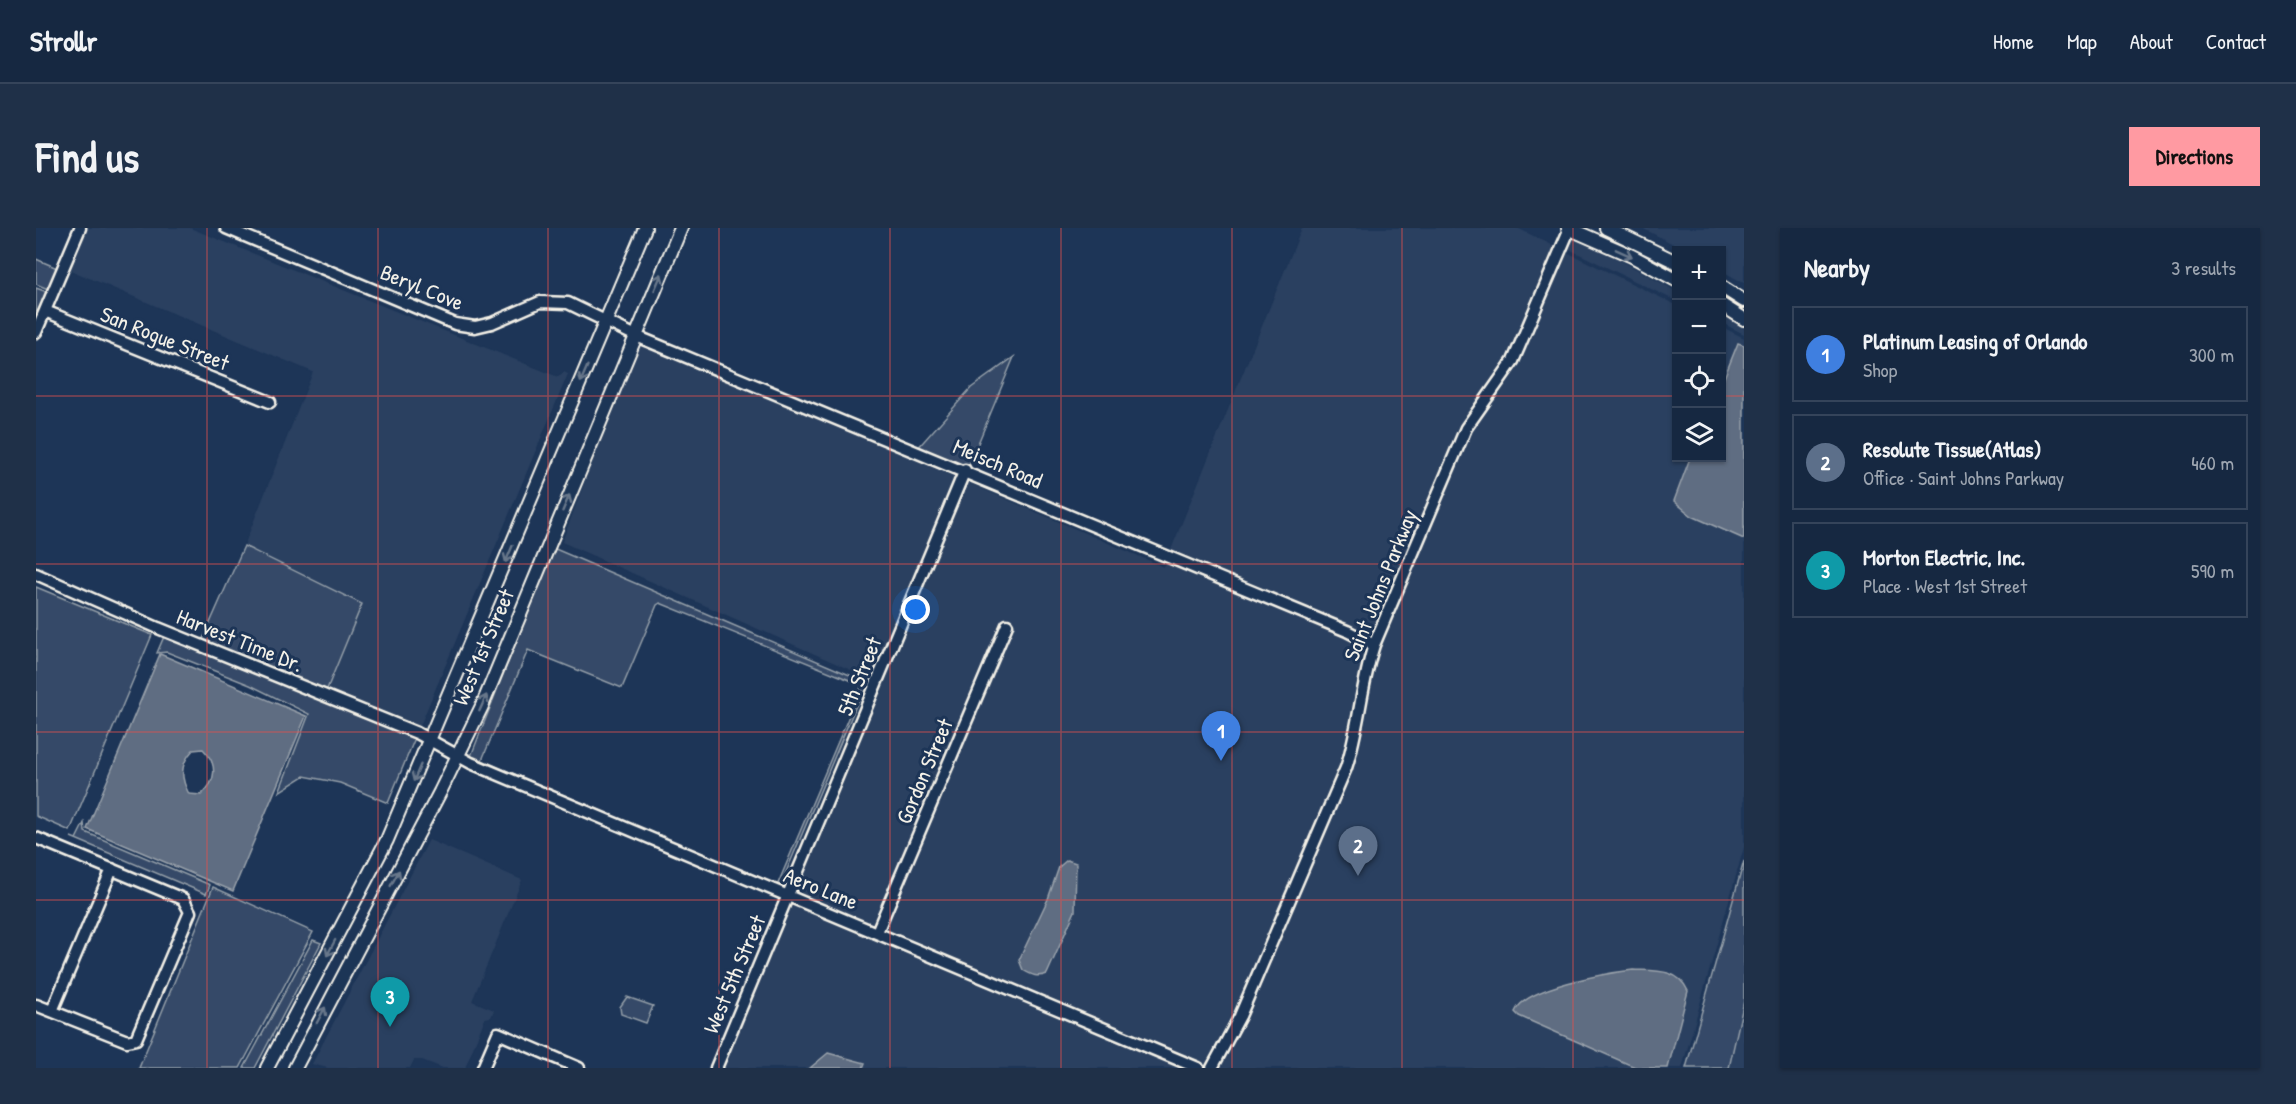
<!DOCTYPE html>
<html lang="en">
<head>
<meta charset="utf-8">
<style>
	body { margin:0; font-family:"Patrick Hand",sans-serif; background:#1f3048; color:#f1f3f6 }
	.controls { position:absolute; right:18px; top:18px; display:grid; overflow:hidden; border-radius:0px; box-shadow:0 2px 4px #0004 }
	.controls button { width:54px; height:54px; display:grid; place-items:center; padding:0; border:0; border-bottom:2px solid #35445a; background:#162841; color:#f1f3f6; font:30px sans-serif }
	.you { position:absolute; left:880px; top:382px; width:21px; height:21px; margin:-15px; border:4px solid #fff; border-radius:50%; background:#1a73e8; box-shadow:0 0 0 9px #1a73e833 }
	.badge { display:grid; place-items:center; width:39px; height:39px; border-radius:50%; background:#ff9aa2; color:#fff; font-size:20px; font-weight:700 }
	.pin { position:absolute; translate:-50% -50px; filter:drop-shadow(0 2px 3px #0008) }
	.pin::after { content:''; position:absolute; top:32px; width:21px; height:18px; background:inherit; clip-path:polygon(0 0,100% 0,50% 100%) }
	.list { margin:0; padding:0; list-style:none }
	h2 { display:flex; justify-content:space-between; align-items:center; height:78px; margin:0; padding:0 24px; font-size:26px }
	h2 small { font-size:20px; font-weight:400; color:#9ea6b1 }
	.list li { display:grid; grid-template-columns:39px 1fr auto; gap:18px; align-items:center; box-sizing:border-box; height:96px; margin:0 12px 12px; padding:0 12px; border:2px solid #35445a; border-radius:0px }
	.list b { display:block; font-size:22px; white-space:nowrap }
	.list p { margin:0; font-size:20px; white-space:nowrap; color:#9ea6b1 }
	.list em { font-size:20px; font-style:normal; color:#9ea6b1 }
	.icon { flex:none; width:33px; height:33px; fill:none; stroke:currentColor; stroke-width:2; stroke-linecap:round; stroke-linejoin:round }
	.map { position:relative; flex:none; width:1708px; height:840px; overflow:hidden; border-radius:0px }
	header { display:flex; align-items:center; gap:36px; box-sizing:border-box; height:84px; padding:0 30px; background:#162841; border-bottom:2px solid #35445a }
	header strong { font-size:28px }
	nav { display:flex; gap:33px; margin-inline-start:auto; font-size:21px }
	.intro { display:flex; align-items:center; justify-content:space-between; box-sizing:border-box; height:144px; padding:0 36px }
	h1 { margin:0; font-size:42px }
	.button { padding:15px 27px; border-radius:0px; background:#ff9aa2; color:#111; font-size:21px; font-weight:700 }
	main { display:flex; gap:36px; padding:0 36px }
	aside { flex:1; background:#162841; border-radius:0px; box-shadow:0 2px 4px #0004 }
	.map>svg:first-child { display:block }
</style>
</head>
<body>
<header>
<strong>Strollr</strong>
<nav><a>Home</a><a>Map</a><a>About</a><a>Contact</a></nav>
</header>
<div class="intro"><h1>Find us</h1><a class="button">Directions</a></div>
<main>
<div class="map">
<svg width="1708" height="840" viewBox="0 0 1708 840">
	<rect width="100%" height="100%" fill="#1d3557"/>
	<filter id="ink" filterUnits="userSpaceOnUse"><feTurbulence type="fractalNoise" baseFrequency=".0167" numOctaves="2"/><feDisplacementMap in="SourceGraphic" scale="12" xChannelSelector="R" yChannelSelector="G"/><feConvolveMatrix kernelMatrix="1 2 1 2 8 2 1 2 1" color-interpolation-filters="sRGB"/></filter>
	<g filter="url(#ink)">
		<path fill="#2a4060" d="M 44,0 L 154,0 L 522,149 L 528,144 L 532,146 L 381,505 L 288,466 L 326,376 L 208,318 L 277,144 L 27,39 Z
			M 1266,0 L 1481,0 L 1640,77 L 1640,230 L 1686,230 L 1686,99 L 1708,110 L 1708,619 L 1646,840 L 672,840 L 835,451 L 526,314 L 602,113 L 1128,339 Z
			M 1606,0 L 1708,0 L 1708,55 L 1686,43 L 1686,22 L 1649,22 Z
			M 1535,10 L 1573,26 L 1640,63 L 1640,73 L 1531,20 Z
			M 1686,87 L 1708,99 L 1708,106 L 1686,95 Z
			M 393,612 L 486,652 L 436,773 L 458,782 L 455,789 L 449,790 L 429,840 L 407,840 L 386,832 L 378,832 L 374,840 L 292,840 L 276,836 Z
			M 1708,773 L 1708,840 L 1693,840 Z"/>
		<path fill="#354a67" stroke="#949ea8" stroke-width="1.5" fill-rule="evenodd" d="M 0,31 L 21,40 L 12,61 L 0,56 Z
			M 0,60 L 11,64 L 0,91 Z
			M 978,129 L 928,249 L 880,222 L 935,160 Z
			M 208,318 L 326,376 L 289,466 L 381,505 L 352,575 L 304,555 L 268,548 L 243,564 L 273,486 L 214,457 L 131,424 L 121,425 L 132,399 L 166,413 Z
			M 517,320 L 830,454 L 743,661 L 433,533 ZM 624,375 L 826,457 L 741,658 L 446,532 L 492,422 L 586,460 L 621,377 Z
			M 0,359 L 116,407 L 34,603 L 0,588 Z
			M 48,595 L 49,604 L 174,657 L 170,666 L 35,609 L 40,611 Z
			M 1708,633 L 1708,773 L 1693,840 L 1650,840 Z
			M 177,659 L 277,704 L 204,840 L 103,840 Z
			M 277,712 L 285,715 L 219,840 L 208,840 Z
			M 591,769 L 617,778 L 610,795 L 585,786 L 584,779 Z"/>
		<path fill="#5e6d82" stroke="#9aa2ab" stroke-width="1.5" fill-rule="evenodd" d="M 1702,115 L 1708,117 L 1708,311 L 1656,288 L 1638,273 L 1654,230 L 1686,230 L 1686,155 Z
			M 124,426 L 270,488 L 197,663 L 51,601 ZM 167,521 C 182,536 181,553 165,567 L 153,566 C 144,549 144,536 157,522 Z
			M 1031,632 L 1040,635 L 1039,683 L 1011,746 C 1001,750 996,747 987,742 L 983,732 L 1012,671 L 1023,639 Z
			M 1597,742 C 1619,743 1642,740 1652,763 L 1632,840 L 1601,840 L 1483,788 L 1479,784 C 1488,759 1572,745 1597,742 Z
			M 792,825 L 829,835 L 827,840 L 774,840 Z"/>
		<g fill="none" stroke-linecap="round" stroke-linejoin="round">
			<defs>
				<path id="minor" d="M 190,0 L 419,96 L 439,99 L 456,95 L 504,74 L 532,75 L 600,108 L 1311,403 L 1338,417
					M 9,83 L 234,174
					M 0,104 L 44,0
					M 0,346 L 122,400 L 381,505 L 435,535 L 1162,840
					M 0,610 L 147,671 L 154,684 L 100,811 L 91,813 L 0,777
					M 841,704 L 971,397
					M 16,783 L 76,641
					M 447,840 L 462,805 L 543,840
					M 680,840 L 929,242
					M 1176,840 L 1204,788 L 1310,540 C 1323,500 1325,457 1338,417 L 1430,200 L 1477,133 L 1534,0"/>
				<path id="major" d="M 1532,0 L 1596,28 L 1640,52
					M 1570,0 L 1640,34
					M 1686,59 L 1708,73
					M 1686,77 L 1708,91
					M 231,840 L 351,612 L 609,0
					M 259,840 L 404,564 L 446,478 L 645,0"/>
			</defs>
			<use href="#minor" stroke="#f4f1e8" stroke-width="15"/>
			<use href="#major" stroke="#f4f1e8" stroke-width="16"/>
			<use href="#minor" stroke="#1d3557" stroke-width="10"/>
			<use href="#major" stroke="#1d3557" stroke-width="12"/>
		</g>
		<defs><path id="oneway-shaft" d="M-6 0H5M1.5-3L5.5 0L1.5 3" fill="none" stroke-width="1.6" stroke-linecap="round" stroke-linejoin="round" transform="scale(1.5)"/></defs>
		<g stroke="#68778a">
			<use href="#oneway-shaft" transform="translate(1588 25) rotate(24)"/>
			<use href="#oneway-shaft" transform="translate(622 54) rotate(-67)"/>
			<use href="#oneway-shaft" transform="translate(548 146) rotate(113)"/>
			<use href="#oneway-shaft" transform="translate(530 275) rotate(-67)"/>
			<use href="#oneway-shaft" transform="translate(473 326) rotate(113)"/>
			<use href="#oneway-shaft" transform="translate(447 475) rotate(-66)"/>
			<use href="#oneway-shaft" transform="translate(381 545) rotate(113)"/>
			<use href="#oneway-shaft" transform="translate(359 650) rotate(-61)"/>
			<use href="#oneway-shaft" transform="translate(295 720) rotate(118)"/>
			<use href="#oneway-shaft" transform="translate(285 787) rotate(-62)"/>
		</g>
	</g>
	<path fill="none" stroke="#dc504e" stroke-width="1.5" stroke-opacity="0.55" d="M 171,0 L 171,840M 342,0 L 342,840M 512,0 L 512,840M 683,0 L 683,840M 854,0 L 854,840M 1025,0 L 1025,840M 1196,0 L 1196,840M 1366,0 L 1366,840M 1537,0 L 1537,840M 0,168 L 1640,168M 1686,168 L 1708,168M 0,336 L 1708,336M 0,504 L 1708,504M 0,672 L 1708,672"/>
	<g text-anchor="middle" stroke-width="6" stroke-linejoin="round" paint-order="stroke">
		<g font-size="22" fill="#f4f1e8" stroke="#1d3557">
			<text transform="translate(386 59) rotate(22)" y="8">Beryl Cove</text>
			<text transform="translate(129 110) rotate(22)" y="8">San Rogue Street</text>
			<text transform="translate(962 235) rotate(23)" y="8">Meisch Road</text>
			<text transform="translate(1344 357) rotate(-68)" y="8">Saint Johns Parkway</text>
			<text transform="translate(204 412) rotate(22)" y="8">Harvest Time Dr.</text>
			<text transform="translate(447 419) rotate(-67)" y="8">West 1st Street</text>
			<text transform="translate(823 448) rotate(-68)" y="8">5th Street</text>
			<text transform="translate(888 543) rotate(-67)" y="8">Gordon Street</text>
			<text transform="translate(785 660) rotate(22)" y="8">Aero Lane</text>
			<text transform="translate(698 746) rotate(-67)" y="8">West 5th Street</text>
		</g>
	</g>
</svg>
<div class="controls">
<button>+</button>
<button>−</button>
<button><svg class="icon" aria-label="locate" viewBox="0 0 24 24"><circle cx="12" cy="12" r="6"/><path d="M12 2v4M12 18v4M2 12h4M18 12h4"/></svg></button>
<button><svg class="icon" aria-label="layers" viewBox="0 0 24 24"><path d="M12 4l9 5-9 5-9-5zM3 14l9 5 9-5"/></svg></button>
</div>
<div class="you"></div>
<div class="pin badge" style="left:1185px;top:533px;background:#3f7fe0">1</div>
<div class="pin badge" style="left:1322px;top:648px;background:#5c6f8a">2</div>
<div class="pin badge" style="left:354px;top:799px;background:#0f9aa8">3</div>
</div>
<aside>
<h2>Nearby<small>3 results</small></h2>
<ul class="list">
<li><span class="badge" style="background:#3f7fe0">1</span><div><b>Platinum Leasing of Orlando</b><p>Shop</p></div><em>300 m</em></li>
<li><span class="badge" style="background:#5c6f8a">2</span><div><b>Resolute Tissue(Atlas)</b><p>Office · Saint Johns Parkway</p></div><em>460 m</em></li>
<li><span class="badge" style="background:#0f9aa8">3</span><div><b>Morton Electric, Inc.</b><p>Place · West 1st Street</p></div><em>590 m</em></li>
</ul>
</aside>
</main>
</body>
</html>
